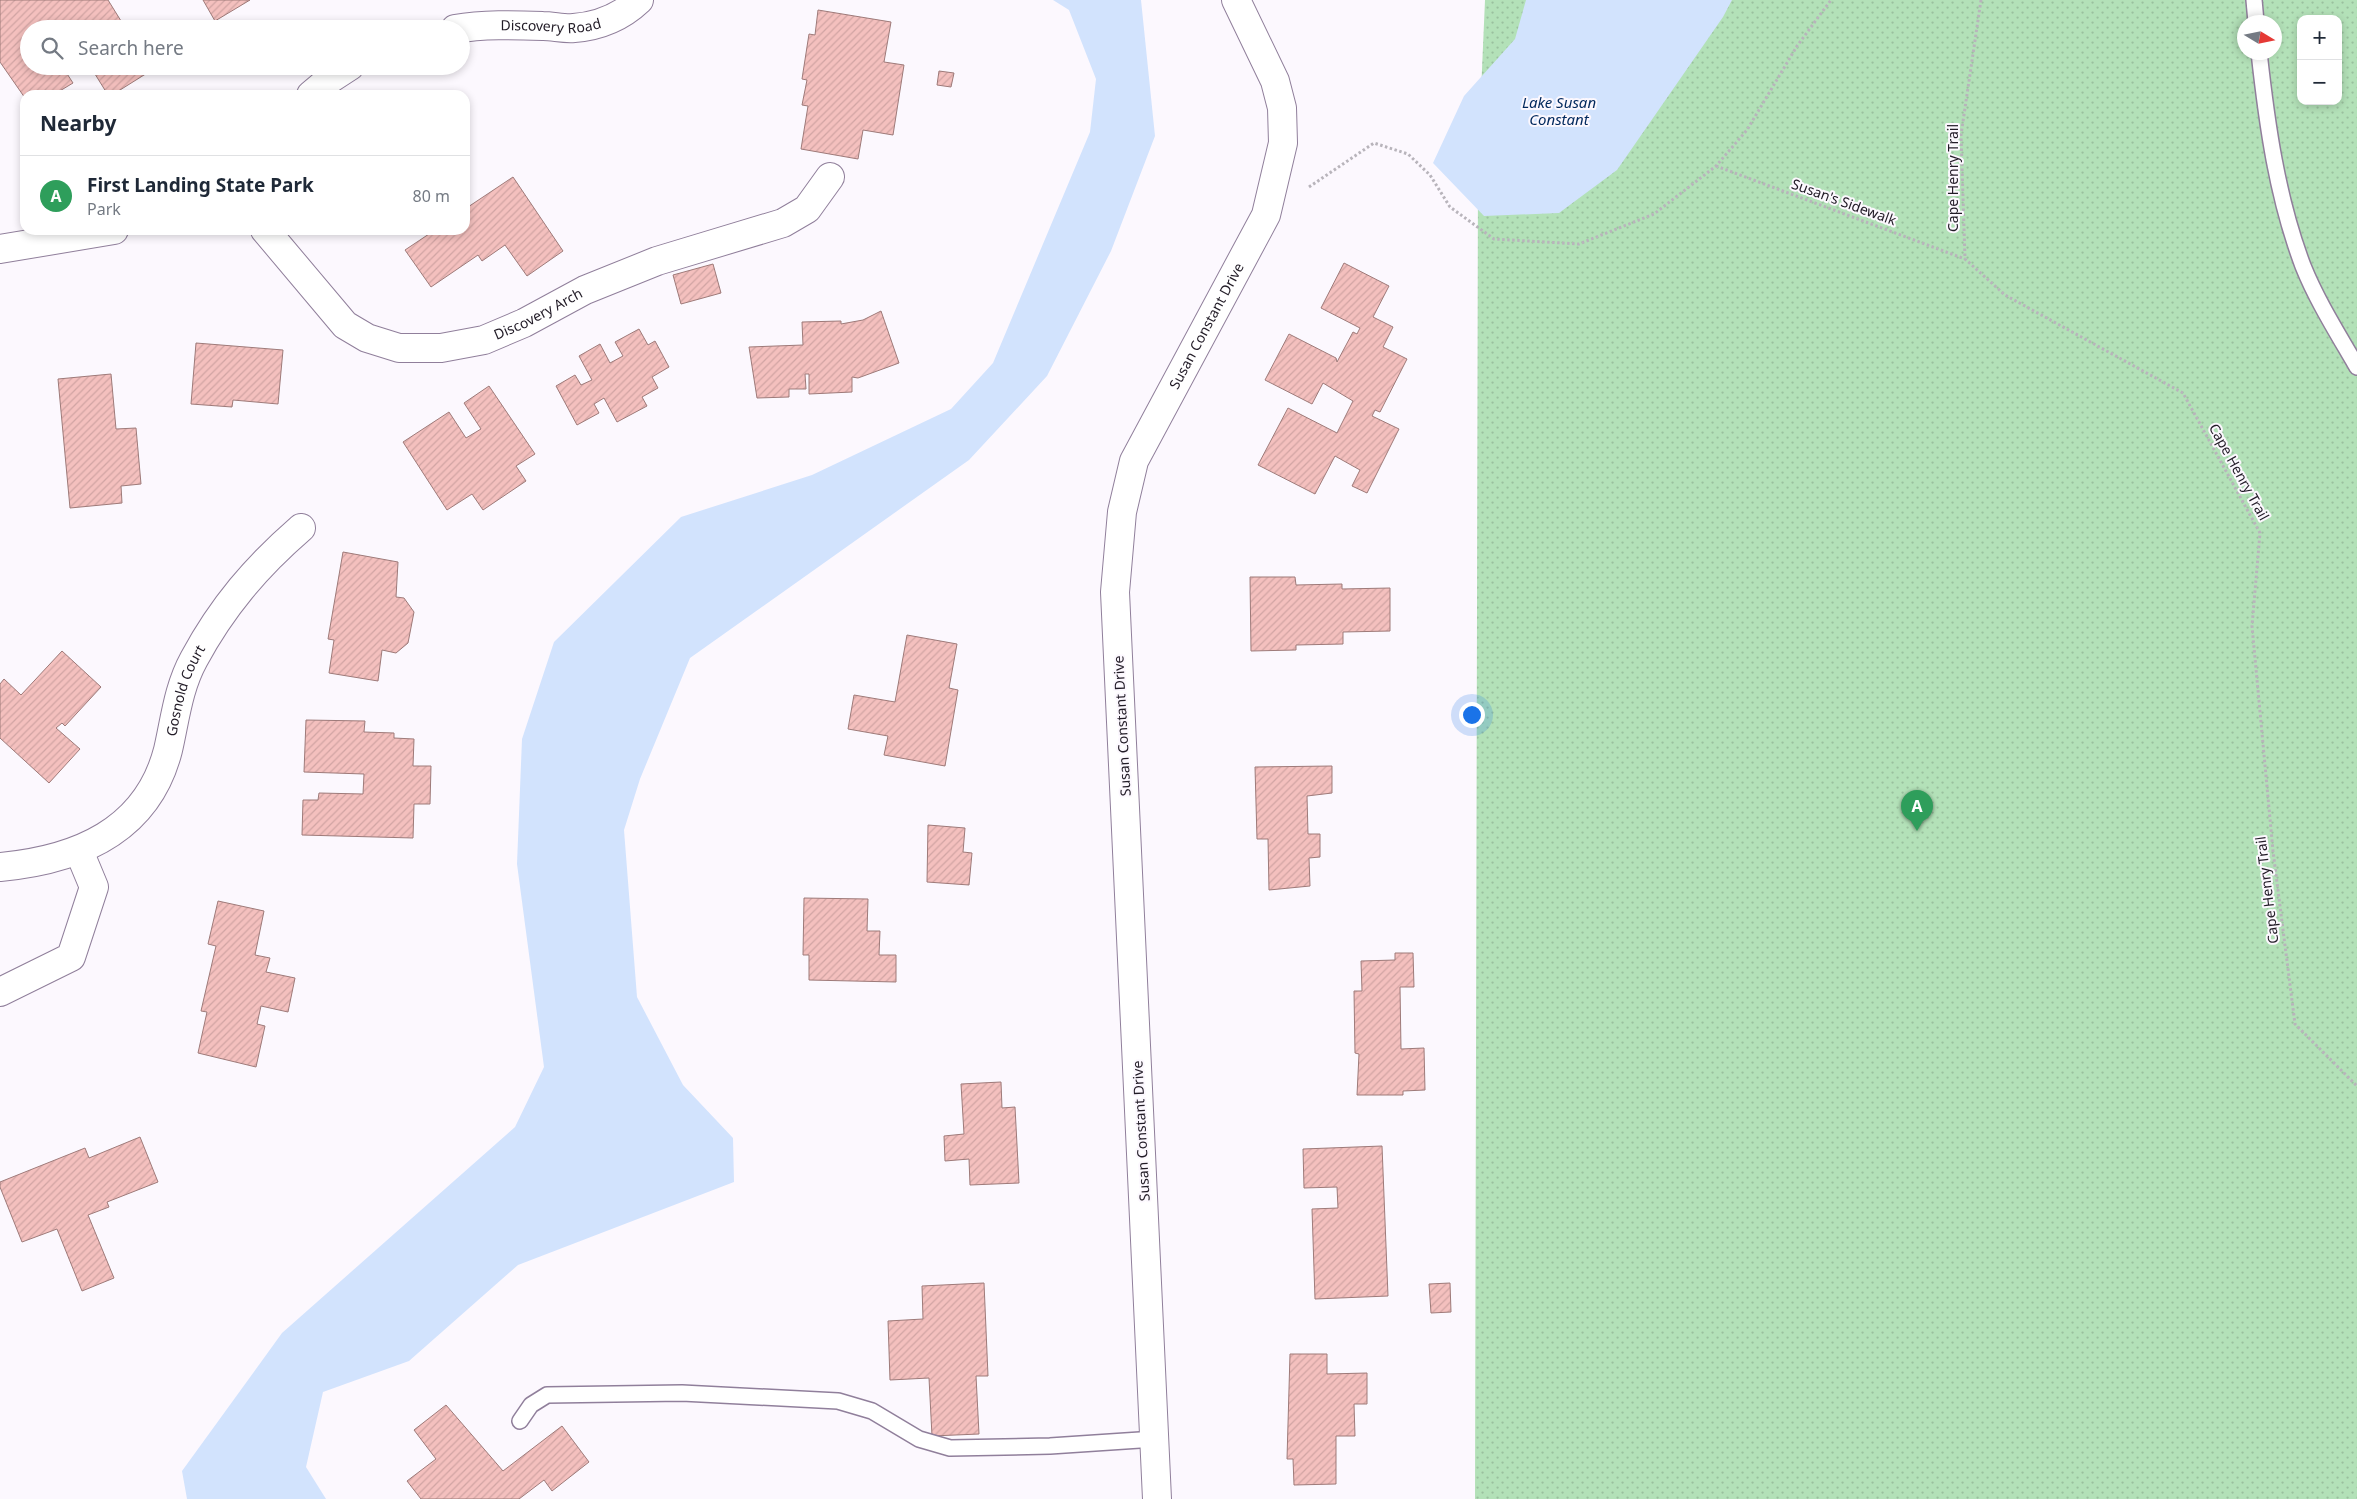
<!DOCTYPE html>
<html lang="en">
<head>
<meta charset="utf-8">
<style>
	body { margin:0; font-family:"Noto Sans",sans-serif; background:#f2f2f3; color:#1f2937 }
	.controls { position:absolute; right:15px; top:15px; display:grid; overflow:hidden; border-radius:10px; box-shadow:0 2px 8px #0003 }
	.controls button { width:45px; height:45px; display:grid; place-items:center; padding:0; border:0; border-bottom:1px solid #e0e1e3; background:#fff; color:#1f2937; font:25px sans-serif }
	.compass { position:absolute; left:2237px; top:15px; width:45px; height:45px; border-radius:50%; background:#fff; box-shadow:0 2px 8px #0003; rotate:100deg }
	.you { position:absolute; left:1471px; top:714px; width:18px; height:18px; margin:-12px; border:4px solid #fff; border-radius:50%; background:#1a73e8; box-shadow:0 0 0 8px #1a73e833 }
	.badge { display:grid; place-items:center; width:32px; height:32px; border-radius:50%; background:#964fc3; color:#fff; font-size:16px; font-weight:700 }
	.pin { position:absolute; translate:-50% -41px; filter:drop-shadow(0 1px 2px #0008) }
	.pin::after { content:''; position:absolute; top:26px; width:18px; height:15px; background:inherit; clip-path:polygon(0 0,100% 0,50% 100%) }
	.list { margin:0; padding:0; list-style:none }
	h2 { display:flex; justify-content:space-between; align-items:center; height:65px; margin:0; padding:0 20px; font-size:21px }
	h2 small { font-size:16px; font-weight:400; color:#747a83 }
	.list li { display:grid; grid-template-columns:32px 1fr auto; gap:15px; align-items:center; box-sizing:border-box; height:80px; padding:0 20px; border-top:1px solid #e0e1e3 }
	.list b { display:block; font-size:19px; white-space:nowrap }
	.list p { margin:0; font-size:16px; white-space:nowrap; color:#747a83 }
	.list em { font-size:16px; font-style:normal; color:#747a83 }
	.icon { flex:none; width:28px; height:28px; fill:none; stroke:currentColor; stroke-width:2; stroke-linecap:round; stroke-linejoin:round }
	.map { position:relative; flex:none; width:2357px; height:1499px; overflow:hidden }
	.search { position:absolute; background:#fff; box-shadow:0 2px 8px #0003; left:20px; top:20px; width:450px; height:55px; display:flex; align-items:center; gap:12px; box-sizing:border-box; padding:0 18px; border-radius:28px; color:#747a83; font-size:19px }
	.panel { position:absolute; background:#fff; box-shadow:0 2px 8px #0003; left:20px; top:90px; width:450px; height:145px; border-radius:15px }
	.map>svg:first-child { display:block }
</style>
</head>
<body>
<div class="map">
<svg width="2357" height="1499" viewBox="0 0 2357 1499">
	<defs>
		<pattern id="park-dots" width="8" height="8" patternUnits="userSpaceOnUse" patternTransform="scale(1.25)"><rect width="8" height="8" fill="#b3e1b8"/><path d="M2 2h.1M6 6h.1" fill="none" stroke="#9ac09e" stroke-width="1.8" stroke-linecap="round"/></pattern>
		<pattern id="building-hatch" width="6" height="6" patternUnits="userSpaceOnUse" patternTransform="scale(1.25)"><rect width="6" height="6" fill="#f4c0be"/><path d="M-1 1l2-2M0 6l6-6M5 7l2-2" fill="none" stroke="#d1a4a3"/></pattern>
	</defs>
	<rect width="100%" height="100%" fill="#fcf8fe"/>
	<path fill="url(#park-dots)" fill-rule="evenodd" d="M 1485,0 L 2357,0 L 2357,1499 L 1475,1499 L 1478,162 ZM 2301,19 L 2338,19 L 2338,101 L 2301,101 ZM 2244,22 L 2274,22 L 2274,52 L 2244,52 Z"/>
	<path fill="#d2e3fd" d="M 1053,0 L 1141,0 L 1155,136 L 1111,251 L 1047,376 L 969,460 L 690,658 L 640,779 L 624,830 L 637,997 L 683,1085 L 733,1138 L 734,1182 L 518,1265 L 409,1361 L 323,1392 L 306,1467 L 326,1499 L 187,1499 L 182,1471 L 282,1333 L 515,1127 L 544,1067 L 517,864 L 522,739 L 554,642 L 681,517 L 812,475 L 951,409 L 993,363 L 1090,132 L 1096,79 L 1069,10 Z
		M 1526,0 L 1732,0 L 1723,17 L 1617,170 L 1559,213 L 1484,216 L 1433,163 L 1464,96 L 1515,39 Z"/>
	<path fill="url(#building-hatch)" stroke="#9e7a79" d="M 0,0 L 108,0 L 126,29 L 29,29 L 29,66 L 62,66 L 73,83 L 53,95 L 25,95 L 25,98 L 0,62 Z
		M 203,0 L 250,0 L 215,21 Z
		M 818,10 L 891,22 L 884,62 L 904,65 L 893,135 L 863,130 L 858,159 L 801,149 L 808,106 L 802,105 L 807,80 L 802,79 L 809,34 L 815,35 Z
		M 90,66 L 150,66 L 152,70 L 112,95 L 108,95 Z
		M 939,71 L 954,73 L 951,87 L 937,85 Z
		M 513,177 L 563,251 L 527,276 L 505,245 L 482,261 L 478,255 L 431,287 L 405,250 L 435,230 L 465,230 L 465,209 Z
		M 1344,263 L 1389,286 L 1373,317 L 1393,327 L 1383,347 L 1407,359 L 1380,412 L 1375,410 L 1372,416 L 1399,429 L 1367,493 L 1352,486 L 1360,470 L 1335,456 L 1315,494 L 1258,465 L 1288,408 L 1337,433 L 1353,401 L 1323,383 L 1312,404 L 1265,380 L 1289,334 L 1336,358 L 1337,362 L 1353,332 L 1357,334 L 1360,328 L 1321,308 Z
		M 713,264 L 721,293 L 681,304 L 673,275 Z
		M 881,311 L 899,363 L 858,378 L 852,377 L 852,392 L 809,394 L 809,374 L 805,374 L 806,389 L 789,389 L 789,397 L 757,398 L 749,347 L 803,345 L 802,322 L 841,321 L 841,324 L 863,320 Z
		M 639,329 L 648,345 L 655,341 L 669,367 L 652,377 L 658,388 L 642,397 L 647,406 L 617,422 L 604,398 L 594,404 L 599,413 L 577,425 L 556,386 L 575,375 L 581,385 L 592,380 L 579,356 L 600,344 L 610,363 L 623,356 L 615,342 Z
		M 196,343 L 283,350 L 278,404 L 233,400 L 232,407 L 191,404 Z
		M 111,374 L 116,429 L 136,428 L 141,484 L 121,486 L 122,503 L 70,508 L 58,379 Z
		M 489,386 L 535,454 L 516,466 L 526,481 L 483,510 L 472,494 L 447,510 L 403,442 L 449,412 L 466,438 L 481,429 L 464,403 Z
		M 343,552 L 398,562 L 396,597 L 404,598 L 414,612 L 408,643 L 396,653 L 382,650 L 378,681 L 329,673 L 334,640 L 328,639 Z
		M 1250,577 L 1295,577 L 1296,585 L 1342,584 L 1342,589 L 1390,588 L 1390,631 L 1343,632 L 1343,644 L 1296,645 L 1296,650 L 1251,651 Z
		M 907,635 L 957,644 L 949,688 L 958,690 L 945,766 L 884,755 L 888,736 L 848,729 L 854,695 L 895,702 Z
		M 62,651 L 101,687 L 65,726 L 62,723 L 56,728 L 80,749 L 49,783 L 0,738 L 0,684 L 4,679 L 21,695 Z
		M 306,720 L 365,721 L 364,732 L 394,733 L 394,738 L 414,739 L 413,766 L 431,766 L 430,804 L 414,804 L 413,838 L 302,835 L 303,800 L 318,800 L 319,793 L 363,794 L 364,774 L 304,772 Z
		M 1332,766 L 1332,793 L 1307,796 L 1308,834 L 1320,834 L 1320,857 L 1309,858 L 1310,886 L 1269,890 L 1268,839 L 1257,839 L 1255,767 Z
		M 928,825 L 965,828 L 963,852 L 972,853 L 969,885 L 927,882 Z
		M 804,898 L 868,899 L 867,931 L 880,931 L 879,955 L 896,955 L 896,982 L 809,980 L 809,955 L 803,955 Z
		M 218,901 L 264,911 L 255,955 L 270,958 L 266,972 L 295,978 L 288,1012 L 261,1006 L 257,1024 L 265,1026 L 256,1067 L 198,1053 L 207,1012 L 201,1011 L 216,946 L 208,944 Z
		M 1395,953 L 1413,953 L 1414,987 L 1400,987 L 1401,1049 L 1424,1048 L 1425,1090 L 1403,1091 L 1403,1095 L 1357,1095 L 1359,1054 L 1355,1053 L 1354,991 L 1362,991 L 1361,961 L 1395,960 Z
		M 1001,1082 L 1002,1108 L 1015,1107 L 1019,1183 L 970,1185 L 969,1159 L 945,1161 L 944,1136 L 964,1134 L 961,1084 Z
		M 140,1137 L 158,1182 L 107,1202 L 109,1207 L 88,1215 L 114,1278 L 82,1291 L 57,1229 L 22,1242 L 0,1187 L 0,1182 L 85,1148 L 89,1158 Z
		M 1382,1146 L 1388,1296 L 1315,1299 L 1312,1209 L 1338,1208 L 1337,1187 L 1304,1188 L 1303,1149 Z
		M 984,1283 L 988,1376 L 976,1376 L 979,1434 L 932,1436 L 929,1378 L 890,1380 L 888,1321 L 923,1319 L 922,1286 Z
		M 1450,1283 L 1451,1312 L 1431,1313 L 1429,1284 Z
		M 1290,1354 L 1327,1354 L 1327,1374 L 1367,1373 L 1367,1404 L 1354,1404 L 1355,1436 L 1336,1436 L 1336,1484 L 1294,1485 L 1293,1459 L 1287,1459 Z
		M 446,1405 L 503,1471 L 562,1426 L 589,1462 L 552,1491 L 544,1480 L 519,1499 L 421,1499 L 407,1481 L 436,1459 L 414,1430 Z"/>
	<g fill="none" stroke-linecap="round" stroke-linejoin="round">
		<defs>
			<path id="service" d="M 2254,0 L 2256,22
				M 2259,52 C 2267,125 2277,197 2303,266 C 2317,301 2338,334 2357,367
				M 520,1421 L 531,1405 L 547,1395 L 682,1393 L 838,1401 L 872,1411 L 919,1439 L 950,1448 L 1050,1446 L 1155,1439"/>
			<g id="minor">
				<path id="s1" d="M 455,29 C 483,24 514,25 543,26 C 553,26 564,29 574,28 C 599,26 621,17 639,0"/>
				<path d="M 311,95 L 330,79 L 350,66"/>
				<path id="s2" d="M 265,230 L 345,325 L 367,338 L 399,348 L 441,348 L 484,340 L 524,323 L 585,290 L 657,261 L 783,223 L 807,209 L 830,177"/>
				<path d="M 0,249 L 114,230"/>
				<path id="s3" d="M 0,867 C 76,860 147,832 168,750 C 175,720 178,688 194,659 C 222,607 256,567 301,528"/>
				<path d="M 0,992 L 71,957 L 94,887 L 79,851"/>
				<path id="s4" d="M 1157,1499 L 1115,592 L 1122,512 L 1134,461 L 1266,215 L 1283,143 L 1282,108 L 1275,81 L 1236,0"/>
			</g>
		</defs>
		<use href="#service" stroke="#907f9b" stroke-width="18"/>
		<use href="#minor" stroke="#907f9b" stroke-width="30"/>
		<path stroke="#b8b4bb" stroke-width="3" stroke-dasharray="2.5 2.5" stroke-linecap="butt" d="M 1981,0 L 1961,135 L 1965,259 L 2005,295 L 2183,393 L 2260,533 L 2252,626 L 2273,851 L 2295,1024 L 2357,1086
			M 1716,166 L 1965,259
			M 1309,187 L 1374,143 L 1408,154 L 1430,175 L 1450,207 L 1494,239 L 1579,244 L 1654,214 L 1716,166 L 1747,130 L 1797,46 L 1831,0"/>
		<use href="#service" stroke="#fff" stroke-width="15"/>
		<use href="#minor" stroke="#fff" stroke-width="28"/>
	</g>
	<g text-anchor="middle" stroke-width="4" stroke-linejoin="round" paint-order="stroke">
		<g font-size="14" fill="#211b26" stroke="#fcf8fe">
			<text dy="5" stroke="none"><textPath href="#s1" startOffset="96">Discovery Road</textPath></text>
			<text transform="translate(1953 178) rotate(-90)" y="5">Cape Henry Trail</text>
			<text transform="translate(1844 202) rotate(20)" y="5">Susan's Sidewalk</text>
			<text dy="5" stroke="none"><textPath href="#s2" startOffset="329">Discovery Arch</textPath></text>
			<text dy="5" stroke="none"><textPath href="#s4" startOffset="1194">Susan Constant Drive</textPath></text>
			<text transform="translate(2239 472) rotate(61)" y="5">Cape Henry Trail</text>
			<text dy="5" stroke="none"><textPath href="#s3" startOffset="282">Gosnold Court</textPath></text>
			<text transform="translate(1122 726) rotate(-93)" y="5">Susan Constant Drive</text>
			<text transform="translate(2267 890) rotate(-97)" y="5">Cape Henry Trail</text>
			<text transform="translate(1141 1131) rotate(-93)" y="5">Susan Constant Drive</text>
		</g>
		<g font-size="15" font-style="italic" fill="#00285d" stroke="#fcf8fe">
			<text x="1559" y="108">Lake Susan<tspan x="1559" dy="17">Constant</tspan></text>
		</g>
	</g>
</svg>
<div class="controls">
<button>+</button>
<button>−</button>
</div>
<svg class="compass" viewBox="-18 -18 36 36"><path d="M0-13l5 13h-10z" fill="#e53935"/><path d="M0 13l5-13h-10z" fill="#747a83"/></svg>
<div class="you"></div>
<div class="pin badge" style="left:1917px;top:831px;background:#2e9e5b">A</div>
<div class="search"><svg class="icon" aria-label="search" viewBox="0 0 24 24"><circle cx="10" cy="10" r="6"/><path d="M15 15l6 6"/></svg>Search here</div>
<section class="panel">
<h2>Nearby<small></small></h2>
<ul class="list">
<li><span class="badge" style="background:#2e9e5b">A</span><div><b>First Landing State Park</b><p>Park</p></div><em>80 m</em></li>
</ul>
</section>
</div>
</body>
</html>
